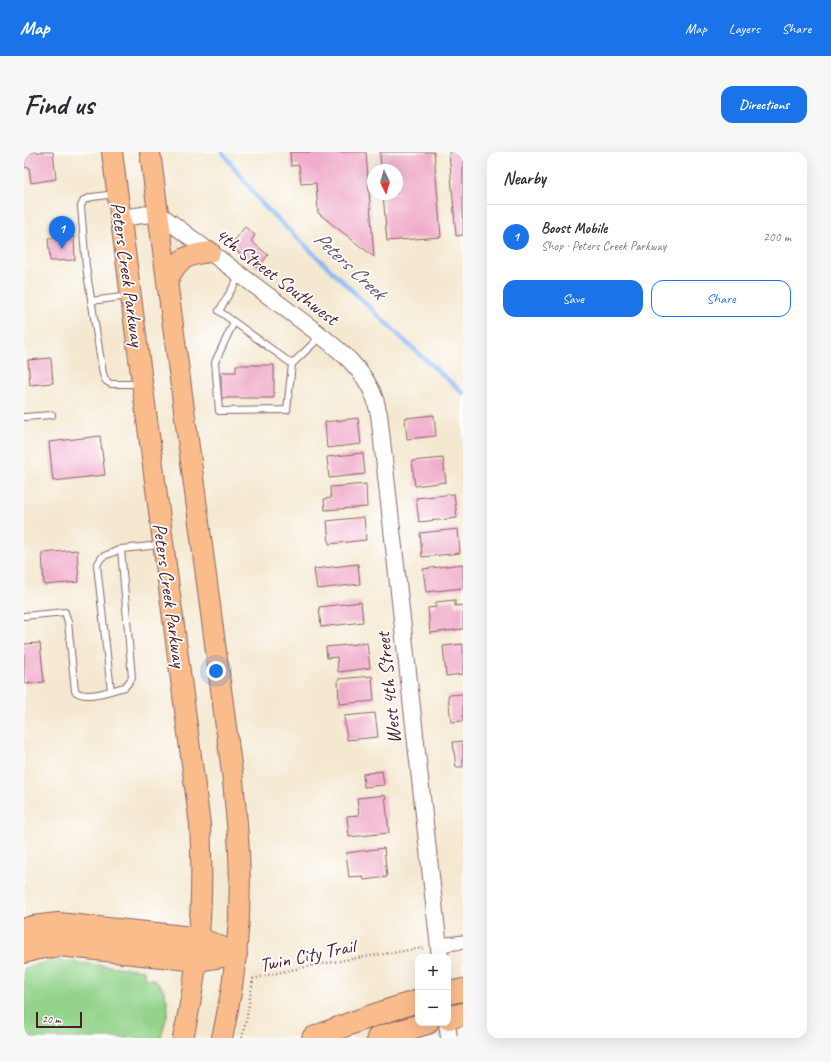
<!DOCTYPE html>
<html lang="en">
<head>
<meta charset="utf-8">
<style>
	body { margin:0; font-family:Caveat,sans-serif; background:#f7f7f7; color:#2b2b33 }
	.controls { position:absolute; right:12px; bottom:12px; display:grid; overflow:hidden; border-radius:8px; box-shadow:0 4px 16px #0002 }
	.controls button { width:36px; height:36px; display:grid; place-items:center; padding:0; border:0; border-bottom:1px solid #e1e1e2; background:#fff; color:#2b2b33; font:20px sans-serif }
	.compass { position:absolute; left:343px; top:12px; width:36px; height:36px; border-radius:50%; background:#fff; box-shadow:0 4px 16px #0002; rotate:175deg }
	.scale { position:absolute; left:12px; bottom:10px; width:46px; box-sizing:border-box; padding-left:4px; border:2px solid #4a1f2b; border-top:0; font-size:11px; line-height:14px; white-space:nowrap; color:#4a1f2b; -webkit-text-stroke:3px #fff; paint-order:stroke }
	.you { position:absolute; left:192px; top:519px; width:14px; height:14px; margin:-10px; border:3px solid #fff; border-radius:50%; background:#1a73e8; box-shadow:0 0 0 6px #1a73e833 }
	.badge { display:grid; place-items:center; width:26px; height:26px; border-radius:50%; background:#1a73e8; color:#fff; font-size:13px; font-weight:700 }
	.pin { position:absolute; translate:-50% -33px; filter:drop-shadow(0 1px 2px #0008) }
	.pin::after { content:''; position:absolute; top:21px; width:14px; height:12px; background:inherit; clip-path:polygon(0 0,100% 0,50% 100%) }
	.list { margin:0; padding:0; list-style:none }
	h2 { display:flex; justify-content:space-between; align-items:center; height:52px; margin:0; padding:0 16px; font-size:17px }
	h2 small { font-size:13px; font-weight:400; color:#7c7c81 }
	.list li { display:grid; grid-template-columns:26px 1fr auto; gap:12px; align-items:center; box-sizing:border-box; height:64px; padding:0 16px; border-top:1px solid #e1e1e2 }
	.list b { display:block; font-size:15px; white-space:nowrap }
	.list p { margin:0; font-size:13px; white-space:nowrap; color:#7c7c81 }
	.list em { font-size:13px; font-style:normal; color:#7c7c81 }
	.actions { display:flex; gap:8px; padding:12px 16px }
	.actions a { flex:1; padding:9px 0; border:1px solid #1a73e8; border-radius:12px; text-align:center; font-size:14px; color:#1a73e8 }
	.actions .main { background:#1a73e8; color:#fff }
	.map { position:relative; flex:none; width:439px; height:886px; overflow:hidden; border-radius:12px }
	header { display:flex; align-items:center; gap:24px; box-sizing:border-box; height:56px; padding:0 20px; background:#1a73e8; color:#fff }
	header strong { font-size:19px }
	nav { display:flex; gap:22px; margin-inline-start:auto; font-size:14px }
	.intro { display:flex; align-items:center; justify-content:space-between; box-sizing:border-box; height:96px; padding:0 24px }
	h1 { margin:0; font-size:28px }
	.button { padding:10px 18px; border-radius:12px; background:#1a73e8; color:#fff; font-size:14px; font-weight:700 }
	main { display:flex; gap:24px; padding:0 24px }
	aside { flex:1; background:#fff; border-radius:12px; box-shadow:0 4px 16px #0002 }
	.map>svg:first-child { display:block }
</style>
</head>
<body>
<header>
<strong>Map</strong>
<nav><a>Map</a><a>Layers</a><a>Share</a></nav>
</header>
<div class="intro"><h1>Find us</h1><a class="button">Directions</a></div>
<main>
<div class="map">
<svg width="439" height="886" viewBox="0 0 439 886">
	<rect width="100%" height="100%" fill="#fff"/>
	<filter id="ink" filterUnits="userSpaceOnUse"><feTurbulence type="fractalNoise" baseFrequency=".025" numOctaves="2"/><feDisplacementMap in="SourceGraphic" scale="8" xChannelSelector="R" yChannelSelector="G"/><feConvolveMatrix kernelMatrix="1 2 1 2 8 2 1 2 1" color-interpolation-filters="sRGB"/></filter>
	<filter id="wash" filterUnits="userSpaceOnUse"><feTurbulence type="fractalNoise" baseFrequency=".012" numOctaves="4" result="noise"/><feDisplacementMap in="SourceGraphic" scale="16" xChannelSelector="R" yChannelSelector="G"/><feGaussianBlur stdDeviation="0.9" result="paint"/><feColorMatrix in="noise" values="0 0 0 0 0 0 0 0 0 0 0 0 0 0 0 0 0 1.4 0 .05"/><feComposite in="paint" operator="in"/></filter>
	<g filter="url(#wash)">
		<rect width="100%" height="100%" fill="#f4e8d0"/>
		<path fill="#93d38a" stroke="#6e795a" d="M 29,808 L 120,818 L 120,826 L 129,827 L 138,835 L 143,848 L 144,859 L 137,886 L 0,886 L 0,816 Z"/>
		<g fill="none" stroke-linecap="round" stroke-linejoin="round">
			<path stroke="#89b9f4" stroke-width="4.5" d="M 198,0 L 239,53 L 384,192 L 439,241"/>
		</g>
		<g id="blocks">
			<path fill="#f0adcb" d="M 0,0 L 29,0 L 32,27 L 7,31 L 5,15 L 0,16 Z
				M 266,0 L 342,0 L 350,105 L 294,61 L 292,31 L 277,32 L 275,13 L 267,14 Z
				M 356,0 L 410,0 L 417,85 L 363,89 L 359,42 L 373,42 L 373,18 L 357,18 Z
				M 425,0 L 439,0 L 439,83 L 432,84 Z
				M 221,75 L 231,83 L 227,89 L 244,103 L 234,116 L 206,94 Z
				M 50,85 L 51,108 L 26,109 L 24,86 Z
				M 27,206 L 29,231 L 6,233 L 4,208 Z
				M 212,213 L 250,213 L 250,246 L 197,246 L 197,220 L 212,220 Z
				M 410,263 L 412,284 L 383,287 L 381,266 Z
				M 334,266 L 337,292 L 303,296 L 301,270 Z
				M 76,284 L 81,323 L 29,329 L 25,290 Z
				M 339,301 L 341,322 L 305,326 L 303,305 Z
				M 419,306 L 422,330 L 391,334 L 388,309 Z
				M 342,332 L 343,355 L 301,358 L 300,347 L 307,346 L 306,335 Z
				M 430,342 L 433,366 L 395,370 L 392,346 Z
				M 340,365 L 342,388 L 305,392 L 303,369 Z
				M 434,377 L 436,401 L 398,405 L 396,381 Z
				M 53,398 L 55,430 L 20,433 L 18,401 Z
				M 334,412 L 336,432 L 293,437 L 290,417 Z
				M 439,412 L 439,436 L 402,440 L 399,417 Z
				M 431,448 L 431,454 L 439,453 L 439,477 L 406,481 L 404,456 L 412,455 L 412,450 Z
				M 337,450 L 339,470 L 297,475 L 295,455 Z
				M 16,491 L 20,530 L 0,532 L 0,492 Z
				M 343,491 L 346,516 L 314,520 L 313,505 L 303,506 L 302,495 Z
				M 439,492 L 439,522 L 422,524 L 419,494 Z
				M 348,524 L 350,549 L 315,552 L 314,527 Z
				M 439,542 L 439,569 L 427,570 L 424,543 Z
				M 351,561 L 354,585 L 323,588 L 320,564 Z
				M 439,589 L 439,615 L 432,615 L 429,590 Z
				M 358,619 L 360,633 L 340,635 L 339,622 Z
				M 361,643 L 365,681 L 325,685 L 323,664 L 335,663 L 333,646 Z
				M 360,696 L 363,725 L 340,728 L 339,724 L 325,725 L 322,701 Z"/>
		</g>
	</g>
	<g filter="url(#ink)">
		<use href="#blocks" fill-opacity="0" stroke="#866565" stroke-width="1"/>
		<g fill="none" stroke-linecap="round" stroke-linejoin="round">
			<defs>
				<path id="service" d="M 92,42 L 68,45 L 60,48 L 57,54 L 62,115 L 79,222 L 82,229 L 87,232 L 116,232
					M 216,123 L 195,159 L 268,212 L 297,184
					M 67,149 L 105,144
					M 210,170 L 191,210 L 195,259 L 263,258 L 268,212
					M 0,265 L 28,263
					M 0,464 L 41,460 L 44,470 L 51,539 C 62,549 87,538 101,535 L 108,526 L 97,397 L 136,393
					M 87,539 L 73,413 L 78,405 L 97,397"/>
				<path id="minor" d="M 415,793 L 439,790"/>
				<path id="tertiary" d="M 96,66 L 134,61 L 290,178 C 314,197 341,217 351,247 C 353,252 353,257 355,262 L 416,805
					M 423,871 L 425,886"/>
				<path id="primary" d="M 88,0 L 176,673 C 180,746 176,814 159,886
					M 126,0 L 209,628 C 211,652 214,677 215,701 C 218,763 212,826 198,886
					M 143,130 C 154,106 161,103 186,100"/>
				<path id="motorway" d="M 0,778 L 9,775 L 34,772 L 142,783 L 176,787 L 212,802
					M 0,800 L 14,796 L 35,793 L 174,808 L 212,802
					M 424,841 L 439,838
					M 424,866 L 439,862
					M 289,886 C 323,872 358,860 394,849
					M 354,886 L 403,871"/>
			</defs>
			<use href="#service" stroke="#866565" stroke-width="8"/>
			<use href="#minor" stroke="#866565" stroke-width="15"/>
			<use href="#tertiary" stroke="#866565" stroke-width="18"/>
			<use href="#primary" stroke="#866565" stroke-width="22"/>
			<use href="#motorway" stroke="#866565" stroke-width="24"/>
			<path stroke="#866565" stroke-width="2.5" stroke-dasharray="1 3" stroke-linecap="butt" d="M 218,886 L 223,864 L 229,827 C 285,812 342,805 399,796"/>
			<use href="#service" stroke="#fff" stroke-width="6"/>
			<use href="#minor" stroke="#fff" stroke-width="13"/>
			<use href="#tertiary" stroke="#fff" stroke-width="16"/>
			<use href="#primary" stroke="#fabc8b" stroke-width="20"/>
			<use href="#motorway" stroke="#fabc8b" stroke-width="22"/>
		</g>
	</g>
	<g text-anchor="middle" stroke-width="3.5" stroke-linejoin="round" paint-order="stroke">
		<g font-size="20" fill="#4a1f2b" stroke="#fff">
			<text transform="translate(104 122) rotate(82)" y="7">Peters Creek Parkway</text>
			<text transform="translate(253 124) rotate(37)" y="7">4th Street Southwest</text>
			<text transform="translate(146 443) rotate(82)" y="7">Peters Creek Parkway</text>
			<text transform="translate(364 536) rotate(-96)" y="7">West 4th Street</text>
			<text transform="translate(283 803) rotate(-12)" y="7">Twin City Trail</text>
		</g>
		<g font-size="21" font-style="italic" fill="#605571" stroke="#fff">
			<text transform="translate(326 113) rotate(43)" y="7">Peters Creek</text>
		</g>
	</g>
</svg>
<div class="controls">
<button>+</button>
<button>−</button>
</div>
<svg class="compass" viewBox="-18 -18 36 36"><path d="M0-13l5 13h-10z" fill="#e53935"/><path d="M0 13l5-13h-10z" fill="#7c7c81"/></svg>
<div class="scale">20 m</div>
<div class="you"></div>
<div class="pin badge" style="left:38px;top:97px">1</div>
</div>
<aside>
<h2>Nearby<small></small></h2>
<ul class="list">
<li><span class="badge">1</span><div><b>Boost Mobile</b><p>Shop · Peters Creek Parkway</p></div><em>200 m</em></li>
</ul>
<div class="actions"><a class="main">Save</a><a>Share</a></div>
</aside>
</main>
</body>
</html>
